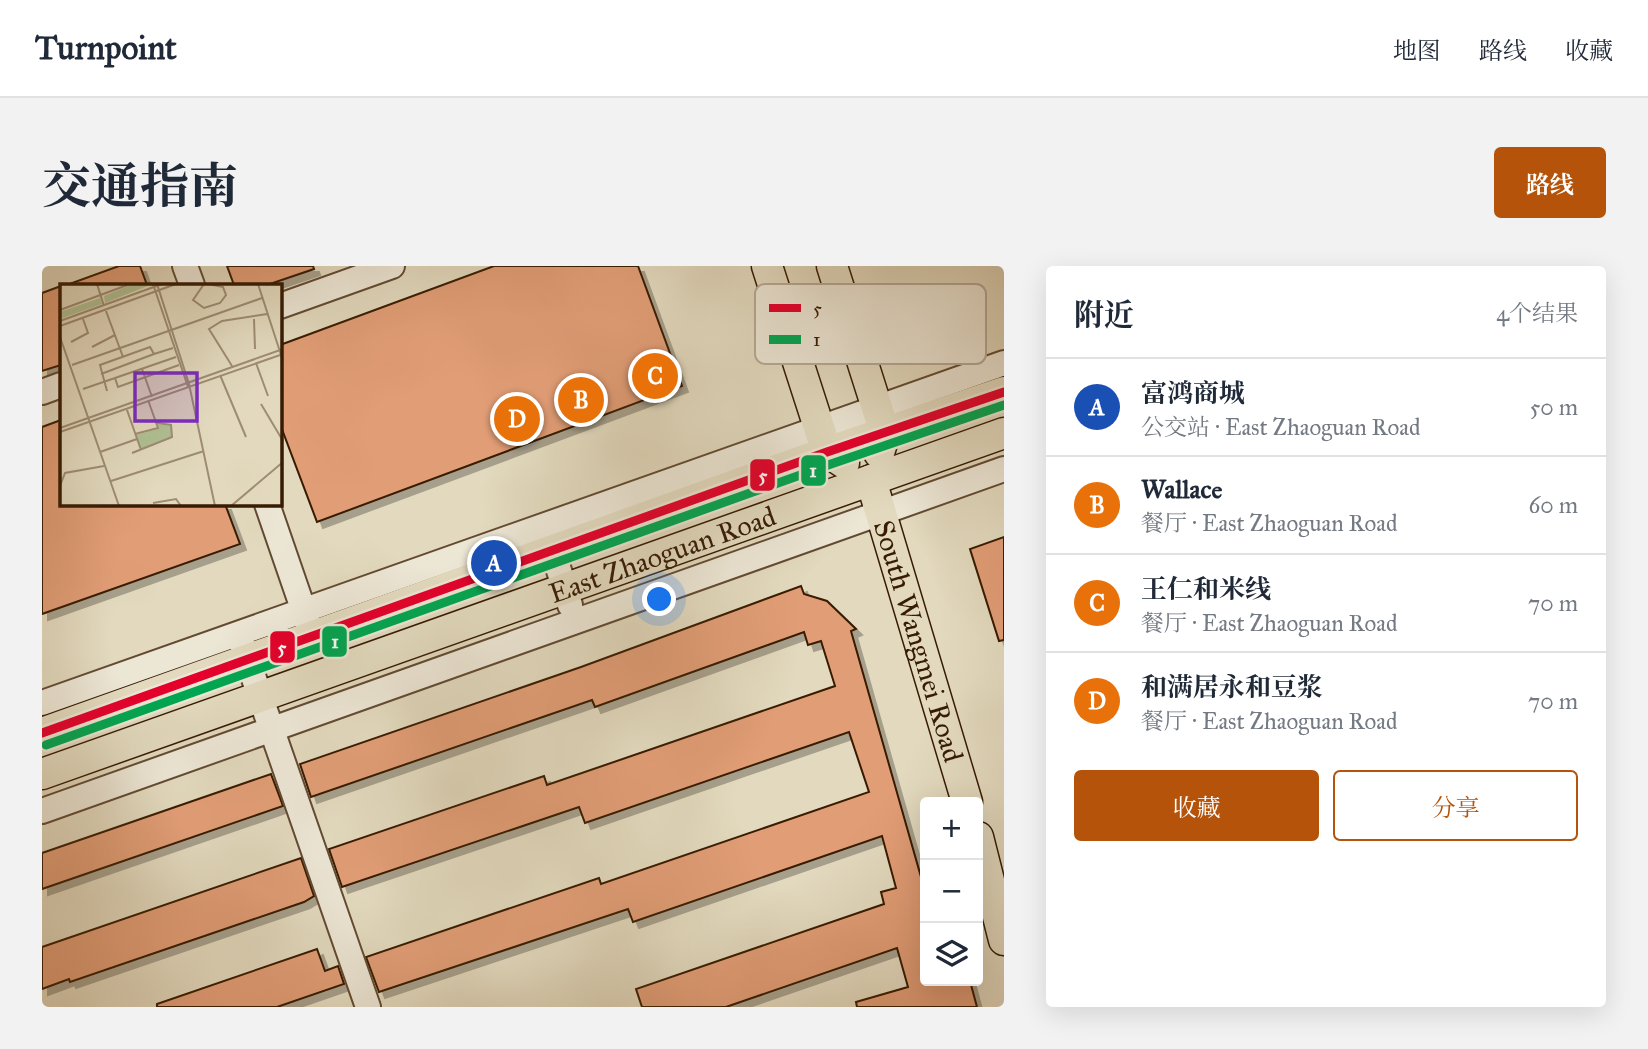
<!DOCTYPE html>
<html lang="zh">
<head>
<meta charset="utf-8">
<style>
	body { margin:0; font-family:"IM FELL Great Primer","Noto Serif SC",serif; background:#f2f2f3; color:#1f2937 }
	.controls { position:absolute; right:21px; bottom:21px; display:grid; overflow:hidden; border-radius:7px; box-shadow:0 7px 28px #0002 }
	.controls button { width:63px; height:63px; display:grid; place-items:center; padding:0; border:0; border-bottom:2px solid #e0e1e3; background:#fff; color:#1f2937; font:35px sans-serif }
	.you { position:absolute; left:618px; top:334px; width:24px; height:24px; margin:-18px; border:5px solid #fff; border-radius:50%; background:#1a73e8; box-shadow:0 0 0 10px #1a73e833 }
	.badge { display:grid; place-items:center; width:46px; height:46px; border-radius:50%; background:#b45309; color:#fff; font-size:23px; font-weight:700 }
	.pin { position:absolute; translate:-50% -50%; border:4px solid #fff; box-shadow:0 2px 7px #0006 }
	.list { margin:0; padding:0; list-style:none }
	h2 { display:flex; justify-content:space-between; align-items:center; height:91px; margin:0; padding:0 28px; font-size:30px }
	h2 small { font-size:23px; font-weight:400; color:#747a83 }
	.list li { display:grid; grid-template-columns:46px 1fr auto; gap:21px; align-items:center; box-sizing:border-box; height:98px; padding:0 28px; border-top:2px solid #e0e1e3 }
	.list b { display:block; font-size:26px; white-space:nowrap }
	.list p { margin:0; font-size:23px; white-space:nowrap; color:#747a83 }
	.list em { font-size:23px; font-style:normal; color:#747a83 }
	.actions { display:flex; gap:14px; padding:21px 28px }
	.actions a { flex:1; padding:16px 0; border:2px solid #b45309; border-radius:7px; text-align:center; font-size:24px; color:#b45309 }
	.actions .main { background:#b45309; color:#fff }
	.icon { flex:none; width:38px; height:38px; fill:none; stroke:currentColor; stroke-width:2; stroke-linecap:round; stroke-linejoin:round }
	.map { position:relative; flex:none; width:962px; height:741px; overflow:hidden; border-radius:7px }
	header { display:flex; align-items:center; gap:42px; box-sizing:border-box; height:98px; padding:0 35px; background:#fff; border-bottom:2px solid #e0e1e3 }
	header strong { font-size:33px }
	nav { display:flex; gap:38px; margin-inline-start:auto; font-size:24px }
	.intro { display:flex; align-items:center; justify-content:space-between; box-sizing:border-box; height:168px; padding:0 42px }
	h1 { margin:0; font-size:49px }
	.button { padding:18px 32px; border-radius:7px; background:#b45309; color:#fff; font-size:24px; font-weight:700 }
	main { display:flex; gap:42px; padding:0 42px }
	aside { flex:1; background:#fff; border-radius:7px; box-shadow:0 7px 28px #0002 }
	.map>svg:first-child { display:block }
</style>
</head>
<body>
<header>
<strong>Turnpoint</strong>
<nav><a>地图</a><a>路线</a><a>收藏</a></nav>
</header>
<div class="intro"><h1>交通指南</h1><a class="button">路线</a></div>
<main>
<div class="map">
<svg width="962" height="741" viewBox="0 0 962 741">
	<defs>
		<filter id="shadow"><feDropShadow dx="6" dy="6" stdDeviation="0" flood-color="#0004"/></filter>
	</defs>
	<rect width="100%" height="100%" fill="#e2d9be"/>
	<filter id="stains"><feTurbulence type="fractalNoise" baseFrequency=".00286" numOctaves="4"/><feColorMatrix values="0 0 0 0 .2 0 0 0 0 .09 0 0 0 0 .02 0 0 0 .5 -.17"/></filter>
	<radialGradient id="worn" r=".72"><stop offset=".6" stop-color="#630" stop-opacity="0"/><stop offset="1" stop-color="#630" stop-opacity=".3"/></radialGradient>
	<path fill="#e19d76" stroke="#371b03" stroke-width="2" filter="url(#shadow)" d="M 77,0 L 98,0 L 105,19 L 31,19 L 30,17 Z
		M 185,0 L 271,0 L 272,3 L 225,19 L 192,19 Z
		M 452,0 L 596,0 L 640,120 L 275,256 L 238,158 L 238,79 Z
		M 19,20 L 19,99 L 0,105 L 0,27 Z
		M 19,154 L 19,238 L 183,238 L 198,278 L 0,348 L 0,161 Z
		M 962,271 L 962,374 L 957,375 L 928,283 Z
		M 759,320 L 762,328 L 785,335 L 814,363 L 809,365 L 883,625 L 883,715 L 928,715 L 935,741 L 815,741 L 814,736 L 866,721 L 855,682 L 684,741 L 600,741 L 594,723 L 842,638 L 839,626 L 854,622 L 840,570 L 591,656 L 586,643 L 337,726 L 324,691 L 557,612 L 559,618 L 827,526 L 807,466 L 543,557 L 537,541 L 300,621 L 287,583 L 502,510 L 505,519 L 793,420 L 779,375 L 766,379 L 762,366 L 553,441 L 550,434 L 269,531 L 258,498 L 539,401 Z
		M 229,508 L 241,540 L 0,623 L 0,587 Z
		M 259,592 L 272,630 L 262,636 L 28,716 L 27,713 L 0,723 L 0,681 Z
		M 275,683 L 283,705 L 296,700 L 302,718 L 235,741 L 115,741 L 115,738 Z"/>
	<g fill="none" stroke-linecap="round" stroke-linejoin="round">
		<defs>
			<path id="minor" d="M 143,0 L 150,19
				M 238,40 L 350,0
				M 0,126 L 19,119
				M 225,238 L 267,360
				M 505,267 L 528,339
				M 200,378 L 326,741
				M 0,437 L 962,97
				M 0,545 L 962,203"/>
			<g id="major">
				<path d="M 725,0 L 785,186 L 802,197"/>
				<path d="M 790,0 L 843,167 L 837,187"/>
				<path id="s1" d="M 829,214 L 925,536"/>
				<path d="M 0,467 L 785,186 L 962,126"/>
				<path id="s2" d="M 0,508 L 962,167"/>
				<path d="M 936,571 L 962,674"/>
			</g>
		</defs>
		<use href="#minor" stroke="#624a32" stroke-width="28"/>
		<use href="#major" stroke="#371b03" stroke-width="33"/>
		<use href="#minor" stroke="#ece6d5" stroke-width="24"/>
		<use href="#major" stroke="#e2d9be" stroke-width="30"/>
		<defs>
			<path id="bus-1" d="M 0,467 L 785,186 L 962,126"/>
			<path id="bus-2" d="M 4,479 L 789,198 L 962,139"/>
		</defs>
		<use href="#bus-1" stroke="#ece6d5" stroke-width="14"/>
		<use href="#bus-2" stroke="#ece6d5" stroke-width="14"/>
		<use href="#bus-1" stroke="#e4002b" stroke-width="9"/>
		<use href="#bus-2" stroke="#00a651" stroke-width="9"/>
	</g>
	<g text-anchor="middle" stroke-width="6" stroke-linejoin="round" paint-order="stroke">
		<g font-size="28" fill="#371b03" stroke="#ece6d5">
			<text dy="10" stroke="none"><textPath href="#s2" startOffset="658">East Zhaoguan Road</textPath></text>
			<text dy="10" stroke="none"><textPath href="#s1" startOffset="168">South Wangmei Road</textPath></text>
		</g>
	</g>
	<g transform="translate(18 18)">
		<rect width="222" height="222" fill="#e2d9be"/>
		<path d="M 73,0 L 90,1 L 45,19 L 44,12 ZM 40,14 L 42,20 L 0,35 L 0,28 ZM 98,140 L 111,142 L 111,153 L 81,166 L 76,151 L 98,145 Z" fill="#b0c094"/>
		<path fill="none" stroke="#9e8d73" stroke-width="2" d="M 37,0 L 44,22M 93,0 L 128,103M 97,0 L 129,100 L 155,222M 144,0 L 133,16 L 144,24 L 160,19 L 166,11 L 163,3 L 148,0M 198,0 L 223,77M 0,26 L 70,0M 46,27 L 63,73M 194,35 L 195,65M 0,37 L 102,0M 0,42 L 116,0M 0,53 L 59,222M 11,58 L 28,49 L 23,35M 32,63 L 55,51M 196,79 L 208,112M 12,81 L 202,14M 172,82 L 149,45 L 162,37 L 207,30M 82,85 L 92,113M 41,90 L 94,70M 160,91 L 186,153M 55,94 L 58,103 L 119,81M 23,105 L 116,73M 47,107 L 40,81 L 90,63 L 94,70 L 113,64M 201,120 L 223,157M 67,126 L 81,166M 0,144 L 223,65M 0,148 L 223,70M 75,150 L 98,144 L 88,116M 40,168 L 77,155M 72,169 L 112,153 L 111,141 L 97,139M 51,197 L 144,167M 0,202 L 5,189 L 44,182M 93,219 L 116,215 L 121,222M 171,222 L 223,178"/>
		<path fill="#7b2cbf" fill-opacity="0.15" stroke="#7b2cbf" stroke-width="3.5" d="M 75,89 L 137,89 L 137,137 L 75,137 Z"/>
		<rect width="222" height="222" fill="none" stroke="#371b03" stroke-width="3.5"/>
	</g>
	<rect x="713" y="18" width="231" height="80" rx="10" fill="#ece6d5" stroke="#b6a996" stroke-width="2"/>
	<rect x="727" y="38" width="32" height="8" fill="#e4002b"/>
	<rect x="727" y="69" width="32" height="9" fill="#00a651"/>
	<g font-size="19" fill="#371b03">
		<text x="771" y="49">5</text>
		<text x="771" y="80">1</text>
	</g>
	<g stroke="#ece6d5" stroke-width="2.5">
		<rect x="758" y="188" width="27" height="33" rx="7" fill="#00a651"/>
		<rect x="707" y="192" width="27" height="34" rx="7" fill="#e4002b"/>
		<rect x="279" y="359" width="27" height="33" rx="7" fill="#00a651"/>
		<rect x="227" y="364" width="27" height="34" rx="7" fill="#e4002b"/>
	</g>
	<g font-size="19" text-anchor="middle" font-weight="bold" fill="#fff">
		<text x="771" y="211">1</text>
		<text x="721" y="216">5</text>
		<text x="293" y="382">1</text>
		<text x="240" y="388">5</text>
	</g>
	<rect width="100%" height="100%" filter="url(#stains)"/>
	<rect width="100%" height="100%" fill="url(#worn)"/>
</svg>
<div class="controls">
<button>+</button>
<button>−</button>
<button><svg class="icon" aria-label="layers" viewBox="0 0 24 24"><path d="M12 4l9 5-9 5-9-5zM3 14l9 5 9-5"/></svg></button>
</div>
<div class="you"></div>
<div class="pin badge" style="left:452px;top:297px;background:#1a4fb4">A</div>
<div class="pin badge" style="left:539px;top:134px;background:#e8710a">B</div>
<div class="pin badge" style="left:613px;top:110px;background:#e8710a">C</div>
<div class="pin badge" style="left:475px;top:153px;background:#e8710a">D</div>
</div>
<aside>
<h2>附近<small>4个结果</small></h2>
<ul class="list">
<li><span class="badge" style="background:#1a4fb4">A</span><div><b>富鸿商城</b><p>公交站 · East Zhaoguan Road</p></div><em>50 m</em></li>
<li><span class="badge" style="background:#e8710a">B</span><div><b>Wallace</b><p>餐厅 · East Zhaoguan Road</p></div><em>60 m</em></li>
<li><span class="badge" style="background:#e8710a">C</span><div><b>王仁和米线</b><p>餐厅 · East Zhaoguan Road</p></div><em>70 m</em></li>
<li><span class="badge" style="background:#e8710a">D</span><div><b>和满居永和豆浆</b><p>餐厅 · East Zhaoguan Road</p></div><em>70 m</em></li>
</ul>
<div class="actions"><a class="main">收藏</a><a>分享</a></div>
</aside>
</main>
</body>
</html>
